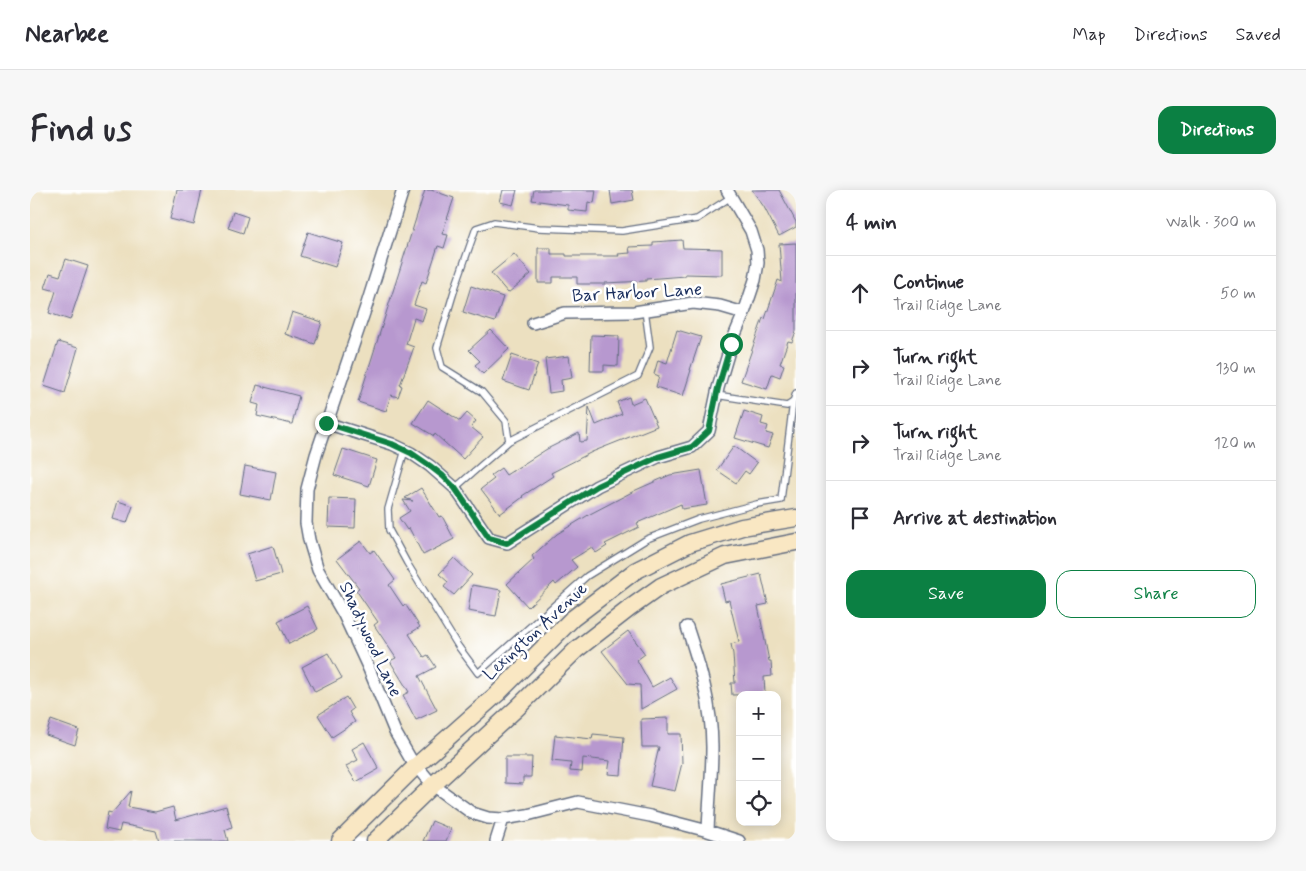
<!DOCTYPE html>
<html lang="en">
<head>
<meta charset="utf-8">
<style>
	body { margin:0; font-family:Mynerve,sans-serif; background:#f7f7f7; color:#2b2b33 }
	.controls { position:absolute; right:15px; bottom:15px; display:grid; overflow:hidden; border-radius:10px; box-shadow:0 2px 12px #0003 }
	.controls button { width:45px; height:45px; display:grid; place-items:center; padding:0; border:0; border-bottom:1px solid #e1e1e2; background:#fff; color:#2b2b33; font:25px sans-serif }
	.stop { position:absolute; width:15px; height:15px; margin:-11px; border:4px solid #0b8043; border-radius:50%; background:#fff }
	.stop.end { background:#0b8043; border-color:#fff; box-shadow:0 1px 5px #0008 }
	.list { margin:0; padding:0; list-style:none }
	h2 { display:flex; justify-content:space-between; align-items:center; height:65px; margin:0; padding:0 20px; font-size:21px }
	h2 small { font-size:16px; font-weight:400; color:#7c7c81 }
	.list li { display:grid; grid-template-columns:32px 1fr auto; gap:15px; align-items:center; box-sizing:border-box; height:75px; padding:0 20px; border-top:1px solid #e1e1e2 }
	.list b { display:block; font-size:19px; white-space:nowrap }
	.list p { margin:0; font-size:16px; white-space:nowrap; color:#7c7c81 }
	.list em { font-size:16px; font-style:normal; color:#7c7c81 }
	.actions { display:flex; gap:10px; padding:15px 20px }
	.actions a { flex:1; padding:11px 0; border:1px solid #0b8043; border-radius:15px; text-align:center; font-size:18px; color:#0b8043 }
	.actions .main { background:#0b8043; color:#fff }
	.icon { flex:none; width:28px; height:28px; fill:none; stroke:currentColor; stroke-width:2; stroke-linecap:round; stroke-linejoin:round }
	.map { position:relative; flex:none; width:766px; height:651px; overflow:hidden; border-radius:15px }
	header { display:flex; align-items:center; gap:30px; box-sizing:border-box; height:70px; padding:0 25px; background:#fff; border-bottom:1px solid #e1e1e2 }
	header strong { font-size:24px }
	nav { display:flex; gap:28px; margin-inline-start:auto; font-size:18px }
	.intro { display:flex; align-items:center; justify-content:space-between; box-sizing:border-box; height:120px; padding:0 30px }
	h1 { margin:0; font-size:35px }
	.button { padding:12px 22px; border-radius:15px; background:#0b8043; color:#fff; font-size:18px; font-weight:700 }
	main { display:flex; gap:30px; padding:0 30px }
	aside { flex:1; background:#fff; border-radius:15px; box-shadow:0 2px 12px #0003 }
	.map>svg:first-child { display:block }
</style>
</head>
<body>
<header>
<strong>Nearbee</strong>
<nav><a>Map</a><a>Directions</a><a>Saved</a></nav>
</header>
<div class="intro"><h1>Find us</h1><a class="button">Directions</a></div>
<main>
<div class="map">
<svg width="766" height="651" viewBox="0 0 766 651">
	<rect width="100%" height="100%" fill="#fff"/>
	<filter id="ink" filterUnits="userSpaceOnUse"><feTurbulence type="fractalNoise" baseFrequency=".02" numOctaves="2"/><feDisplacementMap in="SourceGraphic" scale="10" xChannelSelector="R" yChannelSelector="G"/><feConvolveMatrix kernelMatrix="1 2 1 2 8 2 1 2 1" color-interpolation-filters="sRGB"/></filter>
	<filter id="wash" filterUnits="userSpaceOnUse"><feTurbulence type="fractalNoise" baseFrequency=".0096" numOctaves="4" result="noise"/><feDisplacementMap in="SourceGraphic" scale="20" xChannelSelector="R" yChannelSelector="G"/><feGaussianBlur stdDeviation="1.12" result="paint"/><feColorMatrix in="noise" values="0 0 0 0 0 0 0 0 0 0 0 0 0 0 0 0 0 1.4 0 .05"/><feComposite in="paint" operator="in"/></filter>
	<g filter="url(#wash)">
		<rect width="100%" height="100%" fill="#ece0c0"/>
		<g id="blocks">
			<path fill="#b798cf" d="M 147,0 L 172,0 L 164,35 L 140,29 Z
				M 395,0 L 401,0 L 424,8 L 412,44 L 418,45 L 414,58 L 408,56 L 396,93 L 392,91 L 384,115 L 396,119 L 392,131 L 384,128 L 376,154 L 384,157 L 370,195 L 372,196 L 368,207 L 361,205 L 356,221 L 328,212 Z
				M 473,0 L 487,0 L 483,15 L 470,12 Z
				M 504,0 L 566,0 L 564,13 L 558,12 L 557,22 L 538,20 L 538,15 L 502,10 Z
				M 580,0 L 602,0 L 604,10 L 582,14 Z
				M 722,0 L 749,0 L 766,32 L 766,37 L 749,46 L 734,17 Z
				M 203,22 L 218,27 L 213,43 L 198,38 Z
				M 278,42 L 313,53 L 305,77 L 270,66 Z
				M 652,50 L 653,58 L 692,59 L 692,85 L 655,84 L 655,86 L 616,89 L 616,91 L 575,93 L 575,94 L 547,94 L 547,87 L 523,87 L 523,93 L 508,93 L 508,58 L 521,58 L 521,64 L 536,64 L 536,66 L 589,66 L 588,64 L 600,63 L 599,57 L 623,56 L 623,52 Z
				M 766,53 L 766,141 L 762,152 L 758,151 L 750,174 L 754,175 L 750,187 L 742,184 L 737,199 L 711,191 L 733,128 L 735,129 L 748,90 L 752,92 L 749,54 Z
				M 484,64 L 501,84 L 478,103 L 461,83 Z
				M 36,69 L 58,76 L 40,130 L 19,123 L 26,101 L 15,98 L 20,83 L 30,86 Z
				M 441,96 L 473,107 L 465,132 L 433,122 Z
				M 262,122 L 292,132 L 285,154 L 255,144 Z
				M 461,140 L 479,159 L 453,184 L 445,175 L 450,171 L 439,160 Z
				M 647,140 L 671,147 L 660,180 L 661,180 L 653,206 L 626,197 L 629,186 L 624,184 L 628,170 L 637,173 Z
				M 561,145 L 589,146 L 588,176 L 574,175 L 574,181 L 560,181 Z
				M 28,152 L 48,158 L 35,203 L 14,196 Z
				M 482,165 L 508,174 L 499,200 L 473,191 Z
				M 539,166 L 542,188 L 531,190 L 532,201 L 519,203 L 515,169 Z
				M 227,195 L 269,206 L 262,234 L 227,226 L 229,215 L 222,213 Z
				M 599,207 L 601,214 L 615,208 L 627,236 L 562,262 L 521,283 L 523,286 L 492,306 L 493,307 L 470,324 L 451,299 L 464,289 L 461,285 L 471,278 L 476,285 L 517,259 L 549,243 L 550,252 L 557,251 L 559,217 L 566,235 L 592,224 L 587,212 Z
				M 398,210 L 430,231 L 437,223 L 446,231 L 441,237 L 453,247 L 433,269 L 405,244 L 404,246 L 383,233 Z
				M 714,221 L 733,227 L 731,234 L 738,236 L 736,243 L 743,245 L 738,258 L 705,248 Z
				M 704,256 L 727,273 L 719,284 L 715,281 L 706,293 L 687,280 Z
				M 313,259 L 347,270 L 339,296 L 304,285 Z
				M 215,276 L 246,282 L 241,310 L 210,304 Z
				M 671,280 L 677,315 L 652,319 L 651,314 L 607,333 L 609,337 L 575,354 L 577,356 L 566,363 L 562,357 L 541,370 L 547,377 L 526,395 L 524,392 L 498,417 L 477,394 L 504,369 L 502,366 L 527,344 L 560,324 L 606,300 L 640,285 Z
				M 391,298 L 409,327 L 412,326 L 424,349 L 393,365 L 379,338 L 377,340 L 369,328 L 380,321 L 373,310 L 383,311 L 375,308 Z
				M 299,308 L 326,309 L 325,338 L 298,337 Z
				M 88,311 L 103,316 L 97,333 L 83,329 Z
				M 331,351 L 340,363 L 344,360 L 365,390 L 359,395 L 373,416 L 375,414 L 390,437 L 379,444 L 394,467 L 398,465 L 406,477 L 389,486 L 407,520 L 386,530 L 373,505 L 379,502 L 360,471 L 366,468 L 344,435 L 348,432 L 326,400 L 329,398 L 307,369 Z
				M 243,356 L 251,384 L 225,391 L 217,364 Z
				M 424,368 L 442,385 L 424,405 L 414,397 L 418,392 L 409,384 Z
				M 731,384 L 738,414 L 728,416 L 739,471 L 741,471 L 742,486 L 734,487 L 735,504 L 702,505 L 701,493 L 705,493 L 703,464 L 701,454 L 709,452 L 699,410 L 695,411 L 691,394 Z
				M 442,395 L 471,400 L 466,426 L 438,421 Z
				M 277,416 L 288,439 L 259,454 L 248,431 Z
				M 598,441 L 615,464 L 607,470 L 622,497 L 640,487 L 647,499 L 611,519 L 610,495 L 598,494 L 572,461 Z
				M 298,463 L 312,488 L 285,502 L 272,477 Z
				M 316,507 L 323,519 L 319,522 L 325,532 L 302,547 L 288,525 Z
				M 638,528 L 638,544 L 651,544 L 652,573 L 645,601 L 620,596 L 629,557 L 612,557 L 611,529 Z
				M 21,530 L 49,540 L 45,555 L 16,545 Z
				M 563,544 L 594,547 L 591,585 L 578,584 L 580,571 L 553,568 L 552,582 L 540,581 L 541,573 L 522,571 L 525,545 L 562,549 Z
				M 334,552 L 349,579 L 326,592 L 316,576 L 328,570 L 322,559 Z
				M 475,567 L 502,567 L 501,587 L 493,587 L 493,594 L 475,593 Z
				M 101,601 L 98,617 L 125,622 L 143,617 L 146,630 L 196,616 L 202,637 L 195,640 L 198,651 L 129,651 L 126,641 L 91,634 L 89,642 L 75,639 L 78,622 L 82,623 Z
				M 402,631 L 421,639 L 416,651 L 393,651 Z"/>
		</g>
	</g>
	<g filter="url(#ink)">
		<use href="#blocks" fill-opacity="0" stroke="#646d80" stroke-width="1"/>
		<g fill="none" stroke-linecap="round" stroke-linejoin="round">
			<defs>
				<path id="lane" d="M 686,205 L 757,216 L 763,212 L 766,203
					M 479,251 L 608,186 L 620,157 L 615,120
					M 375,260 L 358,319 L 359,340 L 377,373 L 428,456 L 448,483 L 557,386 L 617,349 L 669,329 L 727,314 L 751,310 L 763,212
					M 425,298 L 479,251 L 476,231 L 452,202 L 412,177 L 407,158 L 425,98 L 446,38 L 464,32 L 509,38 L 592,41 L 667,29 L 701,7"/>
				<path id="street" d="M 373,0 L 337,114 L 286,265 L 277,299 L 276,333 L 279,350 L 288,380 L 314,425 L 339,479 L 365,542 L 380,568 L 403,595 L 442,623 L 458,628 L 473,629 L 497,625 L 548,612 L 620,626 L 678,641 L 709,651
					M 503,133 L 535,123 L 604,122 L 663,113 L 690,116 L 714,123
					M 296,233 L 362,254 L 381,263 L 400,276 L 425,298 L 459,348 L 477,353 L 567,296 L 628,267 L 662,257 L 679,241 L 688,198 L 701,154 L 714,123 L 725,90 L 728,73 L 727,60 L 721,41 L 697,0
					M 657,437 C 670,476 682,516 682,557 C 682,585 679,613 678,641
					M 466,651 L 473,629"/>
				<path id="secondary" d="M 310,651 L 386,576 L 467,504 L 542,429 L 605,381 L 660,353 L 712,337 L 766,328
					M 345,651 L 403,595 L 487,518 L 546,460 L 600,418 L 631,396 L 695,366 L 766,352"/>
			</defs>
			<use href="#lane" stroke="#646d80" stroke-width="8"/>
			<use href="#street" stroke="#646d80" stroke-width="14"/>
			<use href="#secondary" stroke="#646d80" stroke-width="19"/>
			<use href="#lane" stroke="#fff" stroke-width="5.5"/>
			<use href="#street" stroke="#fff" stroke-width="11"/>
			<use href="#secondary" stroke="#f9e7c3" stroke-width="16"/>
		</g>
	</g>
	<g fill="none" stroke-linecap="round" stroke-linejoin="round" filter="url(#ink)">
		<path stroke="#0b8043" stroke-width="6" d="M 296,233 L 362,254 L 381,263 L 400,276 L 413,286 L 425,298 L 459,348 L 477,353 L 567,296 L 628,267 L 662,257 L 679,241 L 688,198 L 701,154"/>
	</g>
	<g text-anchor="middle" stroke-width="5" stroke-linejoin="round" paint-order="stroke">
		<g font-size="18" fill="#1b2f5e" stroke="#fff">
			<text transform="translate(607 102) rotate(-3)" y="6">Bar Harbor Lane</text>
			<text transform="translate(505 441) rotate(-43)" y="6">Lexington Avenue</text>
			<text transform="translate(341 449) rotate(65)" y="6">Shadywood Lane</text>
		</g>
	</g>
</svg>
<div class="controls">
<button>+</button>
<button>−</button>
<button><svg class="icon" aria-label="locate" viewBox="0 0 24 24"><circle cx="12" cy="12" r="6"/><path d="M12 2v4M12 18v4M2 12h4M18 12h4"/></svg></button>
</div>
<div class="stop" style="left:701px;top:154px"></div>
<div class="stop end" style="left:296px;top:233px"></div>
</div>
<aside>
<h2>4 min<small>Walk · 300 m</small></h2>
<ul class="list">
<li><svg class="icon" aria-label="ahead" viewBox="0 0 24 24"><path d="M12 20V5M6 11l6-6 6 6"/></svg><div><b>Continue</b><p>Trail Ridge Lane</p></div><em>50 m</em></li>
<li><svg class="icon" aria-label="right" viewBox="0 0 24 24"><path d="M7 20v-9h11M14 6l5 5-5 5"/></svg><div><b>Turn right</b><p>Trail Ridge Lane</p></div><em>130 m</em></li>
<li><svg class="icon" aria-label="right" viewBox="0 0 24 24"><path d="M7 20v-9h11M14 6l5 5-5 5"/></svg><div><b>Turn right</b><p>Trail Ridge Lane</p></div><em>120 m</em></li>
<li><svg class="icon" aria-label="arrive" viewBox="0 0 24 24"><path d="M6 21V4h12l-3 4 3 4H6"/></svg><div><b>Arrive at destination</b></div></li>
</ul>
<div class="actions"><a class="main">Save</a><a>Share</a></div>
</aside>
</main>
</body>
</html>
